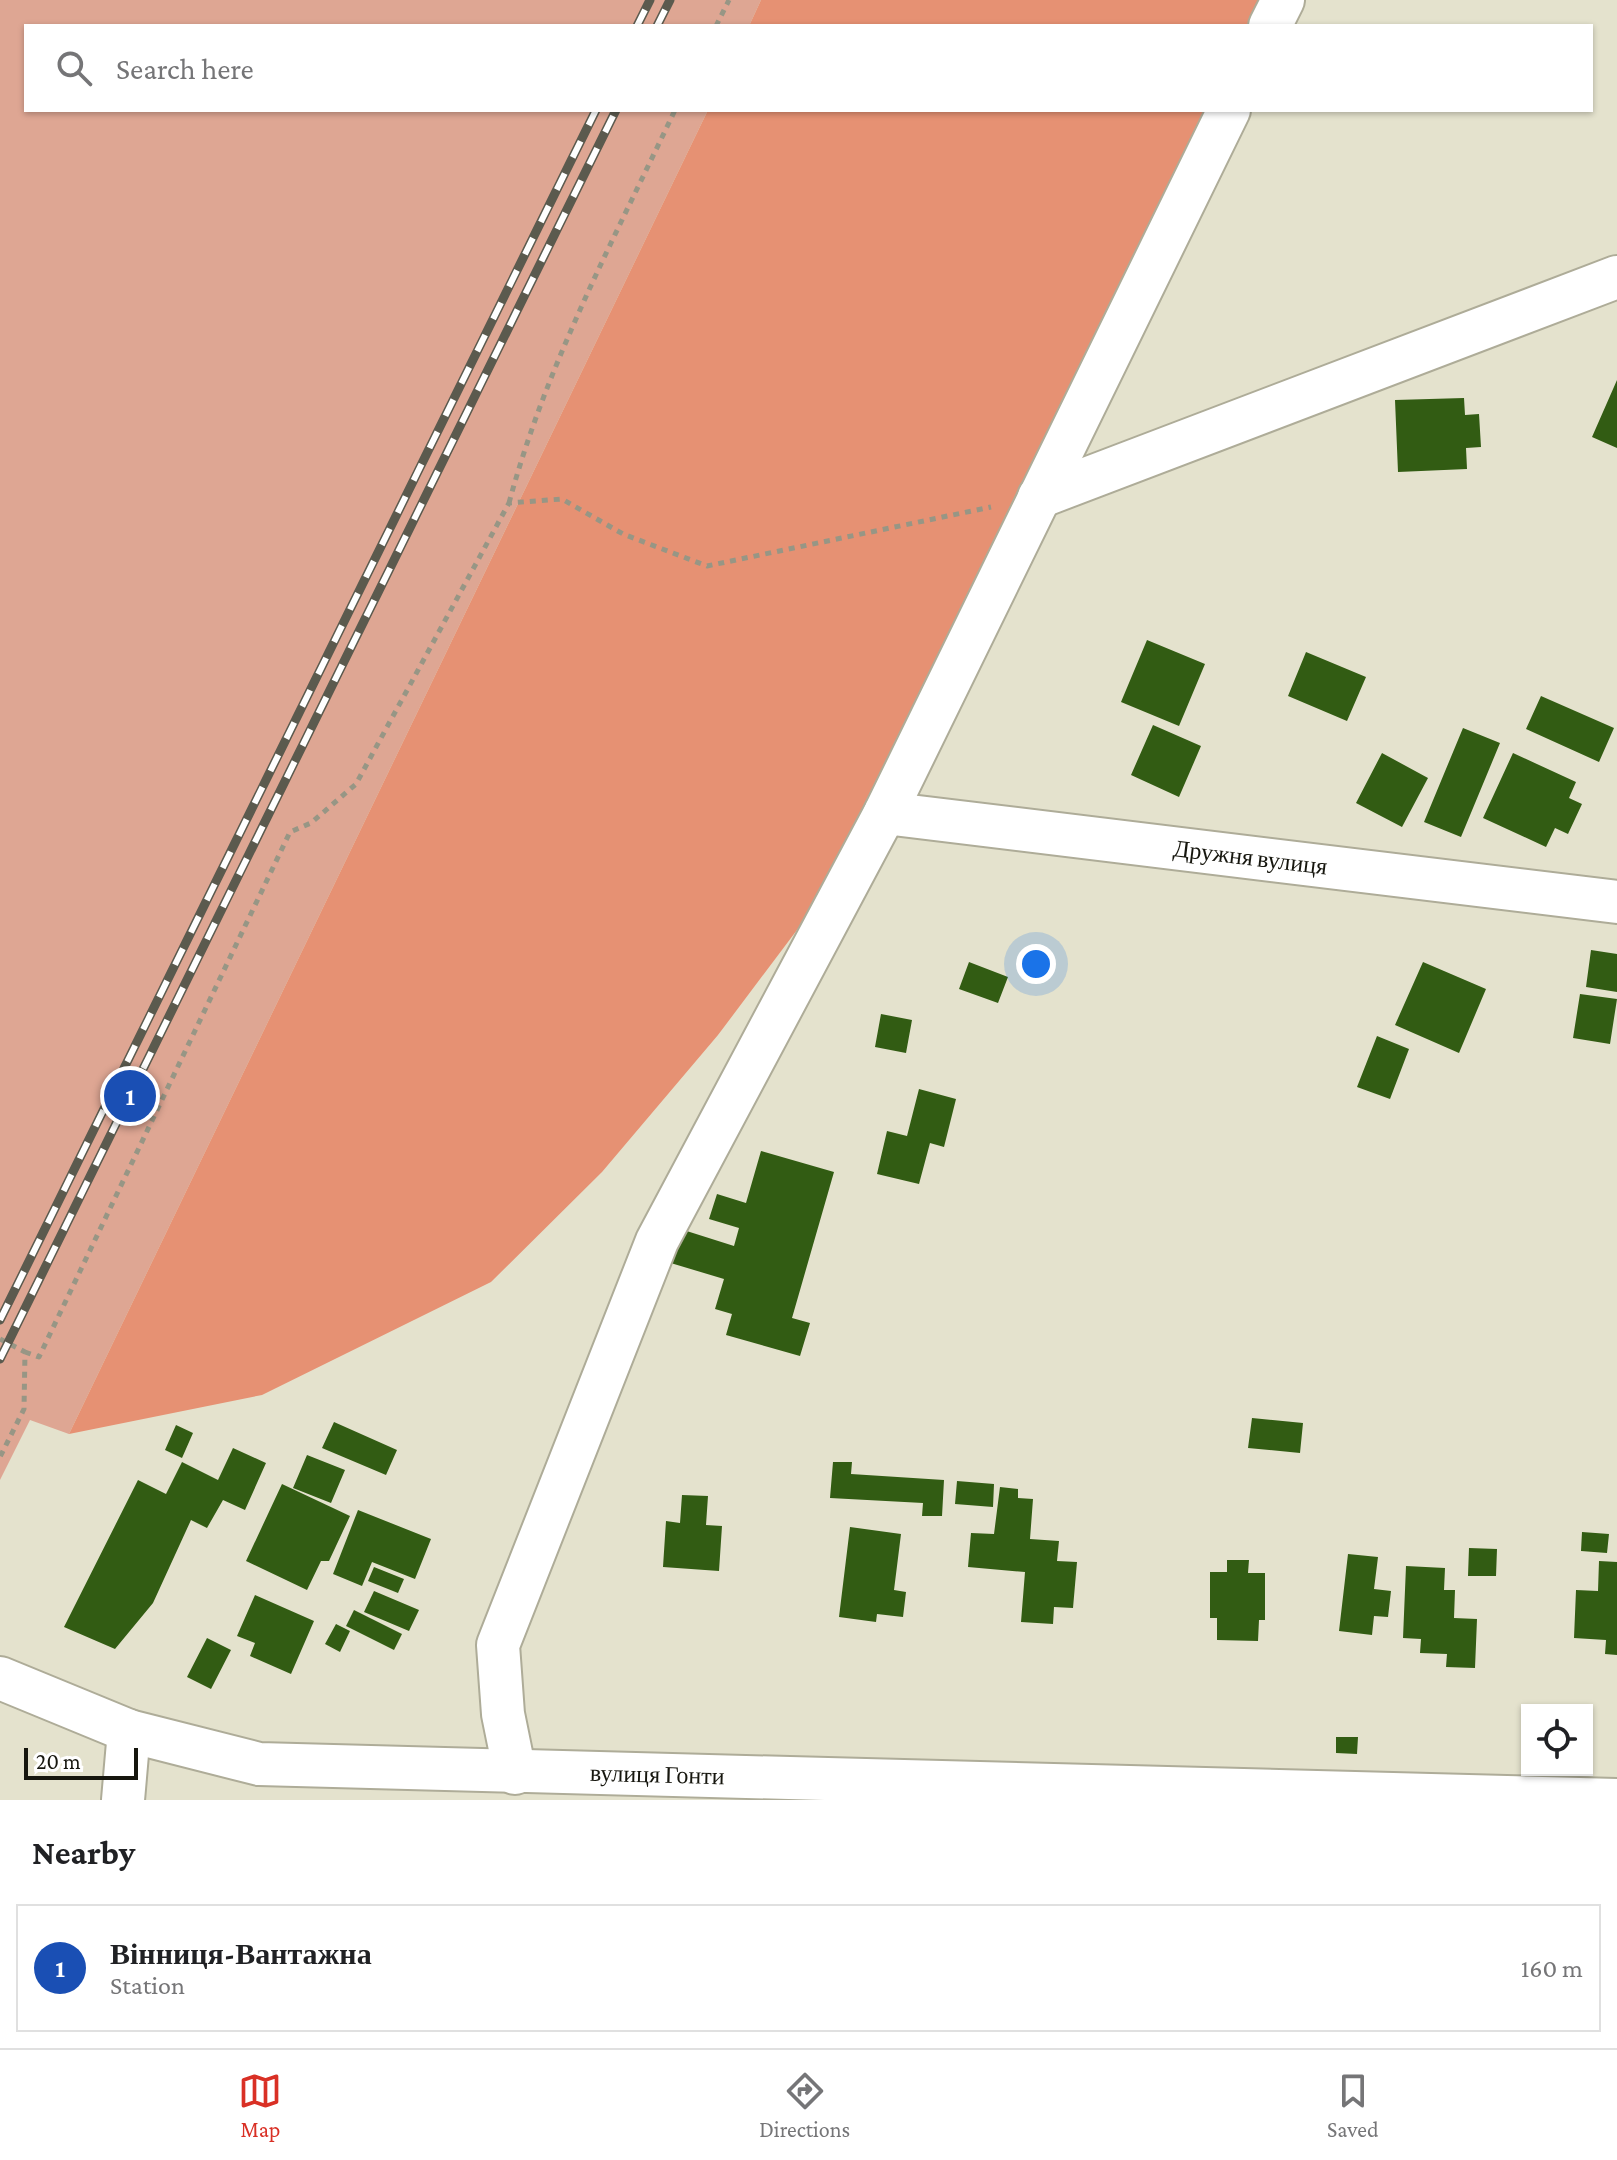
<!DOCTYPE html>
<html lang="en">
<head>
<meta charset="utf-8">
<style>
	body { margin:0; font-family:"Crimson Pro",serif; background:#f6f6f6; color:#202124 }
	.controls { position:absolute; right:24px; bottom:24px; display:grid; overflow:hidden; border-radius:0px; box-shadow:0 2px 6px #0004 }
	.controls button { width:72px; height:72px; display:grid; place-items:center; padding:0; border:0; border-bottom:2px solid #e0e0e0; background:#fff; color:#202124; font:40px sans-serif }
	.scale { position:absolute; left:24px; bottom:20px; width:114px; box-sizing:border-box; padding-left:8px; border:4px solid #16160e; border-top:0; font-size:22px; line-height:28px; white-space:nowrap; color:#16160e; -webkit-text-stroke:6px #fff; paint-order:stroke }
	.you { position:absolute; left:1036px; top:964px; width:28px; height:28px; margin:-20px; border:6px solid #fff; border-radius:50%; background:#1a73e8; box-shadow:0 0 0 12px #1a73e833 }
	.badge { display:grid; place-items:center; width:52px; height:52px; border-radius:50%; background:#d93025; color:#fff; font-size:26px; font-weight:700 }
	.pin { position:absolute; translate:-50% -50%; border:4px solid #fff; box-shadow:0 2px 8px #0006 }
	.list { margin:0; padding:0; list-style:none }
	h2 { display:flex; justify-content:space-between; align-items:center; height:104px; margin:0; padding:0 32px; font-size:34px }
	h2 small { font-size:26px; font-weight:400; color:#757577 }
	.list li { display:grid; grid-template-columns:52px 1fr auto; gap:24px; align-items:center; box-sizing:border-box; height:128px; margin:0 16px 16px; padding:0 16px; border:2px solid #e0e0e0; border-radius:0px }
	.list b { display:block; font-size:30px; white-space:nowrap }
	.list p { margin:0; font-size:26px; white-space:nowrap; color:#757577 }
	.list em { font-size:26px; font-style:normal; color:#757577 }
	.icon { flex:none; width:44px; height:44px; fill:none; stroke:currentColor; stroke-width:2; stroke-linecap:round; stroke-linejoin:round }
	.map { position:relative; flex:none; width:1617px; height:1800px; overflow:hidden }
	.search { position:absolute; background:#fff; box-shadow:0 2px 6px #0004; left:24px; right:24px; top:24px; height:88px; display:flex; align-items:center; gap:20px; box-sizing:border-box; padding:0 28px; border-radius:0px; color:#757577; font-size:30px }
	.sheet { height:248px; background:#fff }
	nav { display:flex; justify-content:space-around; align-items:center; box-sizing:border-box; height:112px; border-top:2px solid #e0e0e0; background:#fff; font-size:22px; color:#757577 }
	nav a { display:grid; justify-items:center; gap:4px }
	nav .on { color:#d93025 }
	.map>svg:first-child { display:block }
</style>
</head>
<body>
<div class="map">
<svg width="1617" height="1800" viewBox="0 0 1617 1800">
	<rect width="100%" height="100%" fill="#e4e2cd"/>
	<path fill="#dea693" d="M 0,0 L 761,0 L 749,26 L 26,26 L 26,110 L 708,110 L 69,1434 L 30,1420 L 0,1480 Z"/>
	<path fill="#e69173" d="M 761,0 L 1283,0 L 1270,26 L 749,26 Z
		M 708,110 L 1229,110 L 885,813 L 718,1035 L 602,1172 L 491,1282 L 262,1395 L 69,1434 Z"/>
	<path fill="#325c13" d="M 1617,380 L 1617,448 L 1592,437 Z
		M 1464,398 L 1465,415 L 1479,414 L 1481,447 L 1466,448 L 1467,469 L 1398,472 L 1395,400 Z
		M 1147,640 L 1205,664 L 1179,726 L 1121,702 Z
		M 1306,652 L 1366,677 L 1347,721 L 1288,696 Z
		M 1541,696 L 1614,728 L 1599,762 L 1526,729 Z
		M 1153,725 L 1201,746 L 1179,797 L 1131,775 Z
		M 1463,728 L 1500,743 L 1461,837 L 1424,822 Z
		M 1382,753 L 1428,778 L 1402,827 L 1356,803 Z
		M 1513,753 L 1576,782 L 1569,798 L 1582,804 L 1568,834 L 1555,828 L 1546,847 L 1483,818 Z
		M 1591,950 L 1617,954 L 1617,992 L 1586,987 Z
		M 969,962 L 1008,977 L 998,1003 L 959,989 Z
		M 1423,962 L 1486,989 L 1459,1053 L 1395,1025 Z
		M 1580,994 L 1617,999 L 1610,1044 L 1573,1038 Z
		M 881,1014 L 912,1020 L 906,1053 L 875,1047 Z
		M 1377,1036 L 1409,1049 L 1390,1099 L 1357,1087 Z
		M 919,1089 L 956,1099 L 944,1147 L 930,1143 L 919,1184 L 877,1174 L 887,1131 L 907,1136 Z
		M 761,1151 L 834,1172 L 792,1318 L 810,1323 L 800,1356 L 726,1335 L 732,1314 L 715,1309 L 724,1279 L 664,1261 L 674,1227 L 734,1246 L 739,1228 L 709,1219 L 717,1194 L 746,1203 Z
		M 1252,1418 L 1303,1423 L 1300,1453 L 1248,1448 Z
		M 334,1422 L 397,1450 L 386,1475 L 322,1448 Z
		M 176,1425 L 193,1433 L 182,1458 L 165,1450 Z
		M 233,1448 L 266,1463 L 245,1510 L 223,1500 L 207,1528 L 191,1520 L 153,1603 L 115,1649 L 64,1627 L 138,1480 L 166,1494 L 182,1462 L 218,1480 Z
		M 307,1455 L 345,1470 L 331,1503 L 293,1488 Z
		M 833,1462 L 852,1462 L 851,1474 L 944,1480 L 942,1516 L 922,1516 L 923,1503 L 830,1498 Z
		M 957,1481 L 994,1484 L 993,1507 L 955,1504 Z
		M 282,1484 L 350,1516 L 329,1561 L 321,1561 L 307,1590 L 246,1561 Z
		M 1000,1487 L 1018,1489 L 1018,1498 L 1033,1499 L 1030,1539 L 1059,1541 L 1057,1561 L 1077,1562 L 1073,1608 L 1054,1607 L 1053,1624 L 1021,1622 L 1025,1572 L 968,1567 L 971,1533 L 994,1534 Z
		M 682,1495 L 708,1496 L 706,1525 L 722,1526 L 719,1571 L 663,1567 L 666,1521 L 680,1523 Z
		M 358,1510 L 431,1539 L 415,1579 L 372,1562 L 362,1586 L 333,1574 Z
		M 850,1527 L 901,1534 L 894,1590 L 906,1592 L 903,1617 L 877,1614 L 876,1622 L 839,1617 Z
		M 1582,1532 L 1609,1534 L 1607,1553 L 1581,1551 Z
		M 1469,1548 L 1497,1549 L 1496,1576 L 1468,1576 Z
		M 1348,1554 L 1378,1557 L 1374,1589 L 1391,1591 L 1388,1617 L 1374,1616 L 1372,1635 L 1339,1631 Z
		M 1227,1560 L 1249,1560 L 1248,1573 L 1265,1573 L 1265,1620 L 1259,1620 L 1258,1641 L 1217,1640 L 1217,1618 L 1210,1618 L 1210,1572 L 1227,1572 Z
		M 1599,1561 L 1617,1562 L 1617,1655 L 1605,1654 L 1606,1640 L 1574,1638 L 1576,1590 L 1598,1591 Z
		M 1406,1566 L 1445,1568 L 1444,1590 L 1455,1590 L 1454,1618 L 1477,1619 L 1475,1668 L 1446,1667 L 1447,1654 L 1420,1653 L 1421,1639 L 1403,1638 Z
		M 374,1567 L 404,1579 L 398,1593 L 368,1581 Z
		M 374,1591 L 419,1610 L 409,1631 L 364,1612 Z
		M 255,1595 L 314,1621 L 291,1674 L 250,1656 L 255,1643 L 237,1636 Z
		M 354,1610 L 402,1634 L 394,1650 L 346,1626 Z
		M 336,1624 L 350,1631 L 340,1652 L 325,1644 Z
		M 207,1638 L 231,1650 L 211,1689 L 187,1677 Z
		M 1336,1737 L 1358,1737 L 1357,1754 L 1336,1753 Z"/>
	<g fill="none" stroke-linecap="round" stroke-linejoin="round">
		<defs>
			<g id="street">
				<path d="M 1270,26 L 1283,0"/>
				<path d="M 1039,497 L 1617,277"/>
				<path id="s1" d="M 885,813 L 1617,902"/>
				<path id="s2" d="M 0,1678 L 129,1731 L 259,1764 L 1617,1800"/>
				<path d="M 515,1773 L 503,1714 L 498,1645 L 657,1241 L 885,813 L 1229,110"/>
				<path d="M 123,1800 L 129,1731"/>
			</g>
		</defs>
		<use href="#street" stroke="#aeac98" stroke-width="46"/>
		<path stroke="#979685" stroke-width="5" stroke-dasharray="6 6" stroke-linecap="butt" d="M 716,26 L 729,0
			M 509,503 C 546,365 614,239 675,110
			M 0,1339 L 25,1352 L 24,1409 L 0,1457
			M 25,1352 L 39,1357 L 290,832 L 311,823 L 356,784 L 509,503 L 562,499 L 623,534 L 707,566 L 991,507"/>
		<use href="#street" stroke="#fff" stroke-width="42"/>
		<defs>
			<path id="rail" d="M 637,26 L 650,0
				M 657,26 L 670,0
				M 0,1320 L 596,110
				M 0,1359 L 616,110"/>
		</defs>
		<use href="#rail" stroke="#5b5a4e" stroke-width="9"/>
		<use href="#rail" stroke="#fff" stroke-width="6" stroke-dasharray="18" stroke-linecap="butt"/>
	</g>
	<g text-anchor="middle" stroke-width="8" stroke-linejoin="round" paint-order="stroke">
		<g font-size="24" fill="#16160e" stroke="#fff">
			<text dy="8" stroke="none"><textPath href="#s1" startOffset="368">Дружня вулиця</textPath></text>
			<text dy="8" stroke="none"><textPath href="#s2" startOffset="672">вулиця Гонти</textPath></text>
		</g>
	</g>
</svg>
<div class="controls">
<button><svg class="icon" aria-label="locate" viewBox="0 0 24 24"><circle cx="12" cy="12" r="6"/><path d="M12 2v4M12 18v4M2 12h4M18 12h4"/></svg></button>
</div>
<div class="scale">20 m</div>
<div class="you"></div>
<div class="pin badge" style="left:130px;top:1096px;background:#1a4fb4">1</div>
<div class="search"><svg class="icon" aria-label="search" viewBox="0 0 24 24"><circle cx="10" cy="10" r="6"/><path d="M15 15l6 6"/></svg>Search here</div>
</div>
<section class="sheet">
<h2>Nearby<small></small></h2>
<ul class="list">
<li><span class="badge" style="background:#1a4fb4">1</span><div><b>Вінниця-Вантажна</b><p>Station</p></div><em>160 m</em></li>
</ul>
</section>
<nav>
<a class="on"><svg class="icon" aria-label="map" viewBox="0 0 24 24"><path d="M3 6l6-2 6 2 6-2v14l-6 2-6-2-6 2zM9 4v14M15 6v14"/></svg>Map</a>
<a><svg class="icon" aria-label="directions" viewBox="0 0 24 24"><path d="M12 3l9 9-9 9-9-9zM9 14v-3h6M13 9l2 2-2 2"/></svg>Directions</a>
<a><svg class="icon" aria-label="saved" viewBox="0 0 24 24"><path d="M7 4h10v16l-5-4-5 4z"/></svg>Saved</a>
</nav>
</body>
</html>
